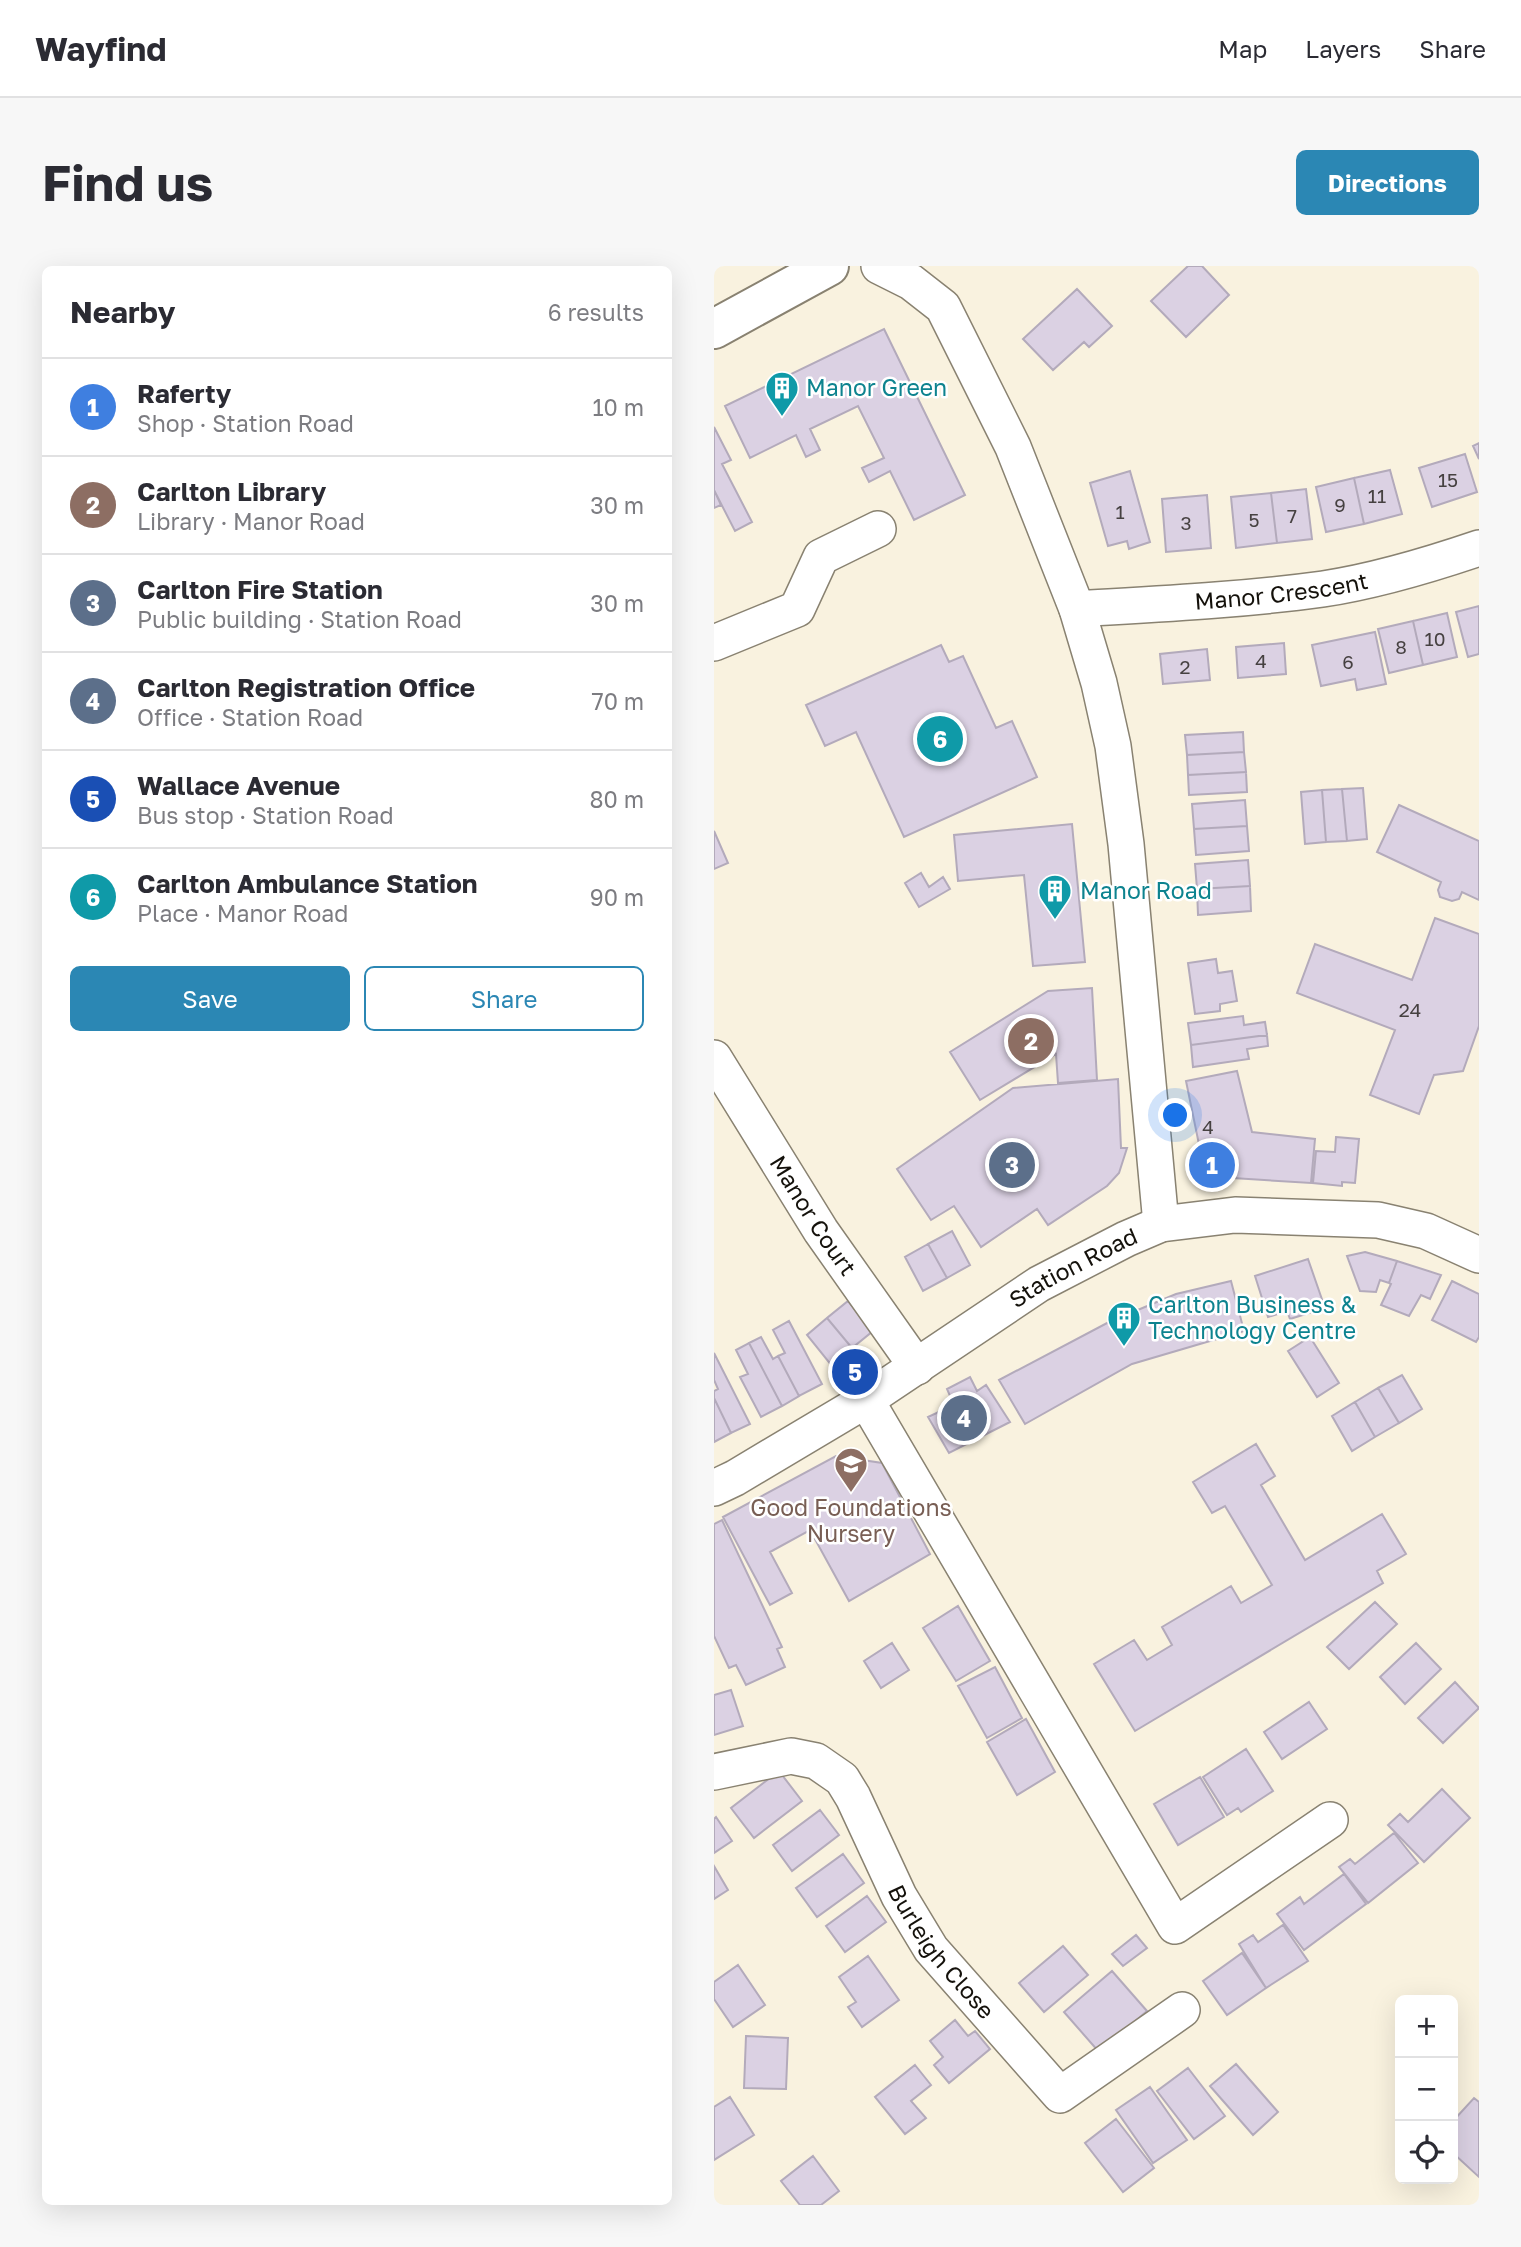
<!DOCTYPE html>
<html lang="en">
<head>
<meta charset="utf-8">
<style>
	body { margin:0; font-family:"Golos Text",sans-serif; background:#f7f7f7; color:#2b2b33 }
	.controls { position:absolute; right:21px; bottom:21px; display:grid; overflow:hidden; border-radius:10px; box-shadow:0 7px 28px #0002 }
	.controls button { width:63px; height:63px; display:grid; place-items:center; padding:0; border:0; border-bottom:2px solid #e1e1e2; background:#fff; color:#2b2b33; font:35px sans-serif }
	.you { position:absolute; left:462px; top:850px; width:24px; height:24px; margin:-18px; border:5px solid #fff; border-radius:50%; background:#1a73e8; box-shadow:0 0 0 10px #1a73e833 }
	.badge { display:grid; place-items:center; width:46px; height:46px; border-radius:50%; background:#2b87b4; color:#fff; font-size:23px; font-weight:700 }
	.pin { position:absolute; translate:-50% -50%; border:4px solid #fff; box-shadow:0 2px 7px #0006 }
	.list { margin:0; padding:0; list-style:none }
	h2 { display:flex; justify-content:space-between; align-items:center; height:91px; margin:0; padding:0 28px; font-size:30px }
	h2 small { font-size:23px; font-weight:400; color:#7c7c81 }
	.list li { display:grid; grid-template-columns:46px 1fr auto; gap:21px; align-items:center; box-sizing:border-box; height:98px; padding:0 28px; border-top:2px solid #e1e1e2 }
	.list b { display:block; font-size:26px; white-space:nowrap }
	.list p { margin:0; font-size:23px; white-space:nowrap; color:#7c7c81 }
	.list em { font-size:23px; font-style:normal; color:#7c7c81 }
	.actions { display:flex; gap:14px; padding:21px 28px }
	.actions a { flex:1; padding:16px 0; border:2px solid #2b87b4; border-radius:10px; text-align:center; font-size:24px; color:#2b87b4 }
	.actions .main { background:#2b87b4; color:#fff }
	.icon { flex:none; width:38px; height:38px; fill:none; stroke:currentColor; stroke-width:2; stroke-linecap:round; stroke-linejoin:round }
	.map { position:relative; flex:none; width:765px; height:1939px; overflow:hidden; border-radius:10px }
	header { display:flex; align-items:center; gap:42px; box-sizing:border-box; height:98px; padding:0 35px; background:#fff; border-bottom:2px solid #e1e1e2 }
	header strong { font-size:33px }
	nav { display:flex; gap:38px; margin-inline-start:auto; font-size:24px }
	.intro { display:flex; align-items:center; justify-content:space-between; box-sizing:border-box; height:168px; padding:0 42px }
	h1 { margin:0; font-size:49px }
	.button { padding:18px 32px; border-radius:10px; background:#2b87b4; color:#fff; font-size:24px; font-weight:700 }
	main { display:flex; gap:42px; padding:0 42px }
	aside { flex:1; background:#fff; border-radius:10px; box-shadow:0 7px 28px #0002 }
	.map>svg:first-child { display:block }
</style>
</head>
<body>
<header>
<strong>Wayfind</strong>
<nav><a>Map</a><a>Layers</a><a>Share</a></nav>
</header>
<div class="intro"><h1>Find us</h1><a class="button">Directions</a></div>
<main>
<aside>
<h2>Nearby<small>6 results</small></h2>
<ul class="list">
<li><span class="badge" style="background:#3f7fe0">1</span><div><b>Raferty</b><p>Shop · Station Road</p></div><em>10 m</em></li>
<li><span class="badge" style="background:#8d6e63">2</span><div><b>Carlton Library</b><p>Library · Manor Road</p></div><em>30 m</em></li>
<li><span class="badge" style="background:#5c6f8a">3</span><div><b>Carlton Fire Station</b><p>Public building · Station Road</p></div><em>30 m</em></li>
<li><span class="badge" style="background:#5c6f8a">4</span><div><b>Carlton Registration Office</b><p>Office · Station Road</p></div><em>70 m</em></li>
<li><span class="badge" style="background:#1a4fb4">5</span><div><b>Wallace Avenue</b><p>Bus stop · Station Road</p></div><em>80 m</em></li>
<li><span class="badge" style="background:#0f9aa8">6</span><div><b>Carlton Ambulance Station</b><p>Place · Manor Road</p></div><em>90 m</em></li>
</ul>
<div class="actions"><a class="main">Save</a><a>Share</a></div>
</aside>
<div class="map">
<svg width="765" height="1939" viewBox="0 0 765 1939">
	<rect width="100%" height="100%" fill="#f9f2df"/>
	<path fill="#dbd1e3" stroke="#b3aabb" stroke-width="2" d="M 474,0 L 488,0 L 515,29 L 472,71 L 437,35 Z
		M 363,23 L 398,60 L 375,81 L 370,76 L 339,104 L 309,73 Z
		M 170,63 L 251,229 L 200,254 L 176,205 L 155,216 L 148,202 L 170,192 L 144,140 L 96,163 L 106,184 L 92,191 L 82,169 L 36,192 L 11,140 Z
		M 0,161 L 17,194 L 8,198 L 38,256 L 21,265 L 0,224 Z
		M 765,177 L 765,193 L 759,180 Z
		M 751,188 L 763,226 L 718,241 L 705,202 Z
		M 676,204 L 688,248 L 650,258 L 640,212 Z
		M 416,205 L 436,276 L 415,283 L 413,275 L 394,280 L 376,217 Z
		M 640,212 L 650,258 L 612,266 L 602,221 Z
		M 592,223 L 598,273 L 563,277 L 557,227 Z
		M 0,224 L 7,239 L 0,242 Z
		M 557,227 L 563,277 L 522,282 L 517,231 Z
		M 493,229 L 497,282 L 452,286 L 448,233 Z
		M 765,340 L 765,388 L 754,391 L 742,346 Z
		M 733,347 L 743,391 L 709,399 L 699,355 Z
		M 699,355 L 709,399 L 675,407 L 664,363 Z
		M 661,366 L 672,418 L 643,424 L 641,413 L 607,420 L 598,379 Z
		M 570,377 L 572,408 L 524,412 L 522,381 Z
		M 227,379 L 235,396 L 249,390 L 282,462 L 298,455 L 323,511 L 190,571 L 142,466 L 111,480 L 92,439 Z
		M 493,383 L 496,414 L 449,418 L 446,388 Z
		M 529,466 L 530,486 L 473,489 L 471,469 Z
		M 530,486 L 532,506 L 474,509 L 473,489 Z
		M 532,506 L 533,526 L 475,529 L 474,509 Z
		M 649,522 L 653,573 L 633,575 L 628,523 Z
		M 628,523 L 633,575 L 612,576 L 608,524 Z
		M 608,524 L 612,576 L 591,578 L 587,526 Z
		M 531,534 L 533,560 L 480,563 L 478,538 Z
		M 685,539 L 765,575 L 765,634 L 748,626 L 745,633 L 738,635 L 726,631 L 724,624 L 727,616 L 663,586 Z
		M 358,558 L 371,696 L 319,700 L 310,609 L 244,615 L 240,569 Z
		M 533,560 L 535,585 L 482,589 L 480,563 Z
		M 0,565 L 14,597 L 0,603 Z
		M 534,594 L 536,620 L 483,623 L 481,598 Z
		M 207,607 L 215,621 L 229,611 L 236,623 L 205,641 L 191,617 Z
		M 536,620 L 537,645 L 484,649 L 483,623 Z
		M 721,652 L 765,668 L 765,760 L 749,805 L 720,809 L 705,848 L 656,829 L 681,764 L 583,727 L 601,678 L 698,714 Z
		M 502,693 L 504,707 L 518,705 L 523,735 L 506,738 L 506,745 L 481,748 L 474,697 Z
		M 378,722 L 383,814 L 344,817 L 342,788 L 266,834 L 236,786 L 334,725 Z
		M 529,750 L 530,759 L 551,756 L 553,769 L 477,779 L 474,757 Z
		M 553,769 L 554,780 L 533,783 L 535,793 L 479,801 L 477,779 Z
		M 523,805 L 538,866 L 601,873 L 597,917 L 503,911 L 489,898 L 472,815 Z
		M 404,813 L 407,882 L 413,882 L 405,907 L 393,920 L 334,959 L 323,943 L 267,981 L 240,940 L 217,954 L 183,903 L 299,822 Z
		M 622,871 L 645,873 L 641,917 L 628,916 L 628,920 L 599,917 L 602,885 L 621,886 Z
		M 238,965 L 256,999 L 233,1012 L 214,978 Z
		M 214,978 L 233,1012 L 209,1025 L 191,991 Z
		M 651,986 L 683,995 L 675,1017 L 666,1014 L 662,1026 L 646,1025 L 633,990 Z
		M 594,993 L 611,1042 L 576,1053 L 573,1045 L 554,1051 L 541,1010 Z
		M 683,995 L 727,1009 L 716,1033 L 707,1029 L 695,1050 L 667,1039 L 677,1018 L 675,1017 Z
		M 517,1015 L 530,1065 L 418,1098 L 311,1158 L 285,1114 L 395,1056 L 462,1028 Z
		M 738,1015 L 765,1028 L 765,1071 L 762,1076 L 718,1054 Z
		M 134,1035 L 159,1065 L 138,1082 L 113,1052 Z
		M 113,1052 L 138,1082 L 118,1100 L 93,1069 Z
		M 75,1055 L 108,1118 L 85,1130 L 64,1090 L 71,1087 L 59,1064 Z
		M 47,1071 L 59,1093 L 64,1090 L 85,1130 L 68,1140 L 35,1077 Z
		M 596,1071 L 625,1117 L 603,1131 L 574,1085 Z
		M 35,1077 L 68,1140 L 47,1151 L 26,1111 L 34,1108 L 22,1084 Z
		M 0,1087 L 36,1158 L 17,1167 L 0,1132 L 0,1125 L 4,1123 L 0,1114 Z
		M 688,1109 L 708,1143 L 685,1157 L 664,1122 Z
		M 256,1111 L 263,1125 L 272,1119 L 296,1156 L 235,1187 L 214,1151 L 240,1139 L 233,1123 Z
		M 664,1122 L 685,1157 L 661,1171 L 641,1136 Z
		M 0,1132 L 17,1167 L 0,1176 Z
		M 641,1136 L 661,1171 L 638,1185 L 618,1150 Z
		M 542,1178 L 561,1210 L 547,1219 L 591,1294 L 668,1248 L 692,1288 L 663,1305 L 669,1317 L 421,1465 L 380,1398 L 420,1374 L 433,1394 L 458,1379 L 448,1361 L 517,1320 L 527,1337 L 558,1319 L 511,1240 L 498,1247 L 479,1216 Z
		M 122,1190 L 168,1197 L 216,1288 L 135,1335 L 96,1264 L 56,1286 L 78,1327 L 56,1339 L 9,1251 Z
		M 8,1254 L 68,1381 L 63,1383 L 71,1401 L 32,1419 L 22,1399 L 15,1402 L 0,1370 L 0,1258 Z
		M 661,1336 L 683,1358 L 635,1403 L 613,1381 Z
		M 244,1340 L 276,1395 L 242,1415 L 209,1362 Z
		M 178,1377 L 195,1404 L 167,1422 L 150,1395 Z
		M 702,1377 L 727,1403 L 691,1438 L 666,1411 Z
		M 281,1401 L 308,1452 L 273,1472 L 244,1420 Z
		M 741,1416 L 765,1442 L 729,1477 L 704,1452 Z
		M 17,1424 L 29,1460 L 0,1469 L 0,1429 Z
		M 595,1436 L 613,1463 L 568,1493 L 550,1466 Z
		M 312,1453 L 341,1506 L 303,1529 L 273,1476 Z
		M 532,1483 L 559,1525 L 527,1546 L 524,1542 L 513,1549 L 489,1511 Z
		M 65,1505 L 88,1535 L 40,1572 L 17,1542 Z
		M 486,1511 L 510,1551 L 464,1579 L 440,1538 Z
		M 728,1523 L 756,1552 L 710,1596 L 674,1559 L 686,1548 L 694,1556 Z
		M 106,1544 L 125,1569 L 78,1605 L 59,1579 Z
		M 2,1551 L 18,1575 L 0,1587 L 0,1553 Z
		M 680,1567 L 704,1597 L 654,1637 L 625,1601 L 636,1593 L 641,1598 Z
		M 129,1588 L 150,1617 L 103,1651 L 82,1622 Z
		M 0,1600 L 14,1624 L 0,1633 Z
		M 630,1608 L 652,1638 L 590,1684 L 563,1648 L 586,1631 L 590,1638 Z
		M 153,1630 L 172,1656 L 131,1686 L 112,1660 Z
		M 569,1659 L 594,1695 L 552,1722 L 525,1678 L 539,1669 L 544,1676 Z
		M 422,1669 L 433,1682 L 409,1700 L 398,1688 Z
		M 349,1680 L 374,1709 L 330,1746 L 305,1717 Z
		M 528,1687 L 552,1722 L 513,1749 L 489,1715 Z
		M 154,1690 L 185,1734 L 148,1761 L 134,1741 L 142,1736 L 125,1711 Z
		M 24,1699 L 51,1739 L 19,1761 L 0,1733 L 0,1716 Z
		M 398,1705 L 433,1745 L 385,1786 L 350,1746 Z
		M 241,1754 L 254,1770 L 261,1765 L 276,1783 L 235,1817 L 220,1799 L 229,1791 L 216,1775 Z
		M 32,1770 L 74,1772 L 72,1823 L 30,1822 Z
		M 522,1798 L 564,1846 L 539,1869 L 496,1820 Z
		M 201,1799 L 217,1819 L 197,1835 L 212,1852 L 191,1868 L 161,1831 Z
		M 474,1802 L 511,1850 L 480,1873 L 443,1825 Z
		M 436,1821 L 473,1874 L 439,1897 L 402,1844 Z
		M 16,1831 L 40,1869 L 0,1894 L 0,1841 Z
		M 760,1832 L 765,1836 L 765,1911 L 739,1887 L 739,1855 Z
		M 402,1853 L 440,1902 L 409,1926 L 371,1877 Z
		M 99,1890 L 125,1925 L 107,1939 L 86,1939 L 67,1915 Z"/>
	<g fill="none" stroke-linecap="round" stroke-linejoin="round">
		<defs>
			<g id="minor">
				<path d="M 165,0 L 197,16 L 229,41 L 299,181 L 363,343 L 385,417 L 399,480 L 412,578 L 447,958"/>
				<path id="s1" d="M 363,343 C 445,338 528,334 609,323 C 662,315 715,299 765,282"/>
				<path d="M 0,377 L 83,343 L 107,291 L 164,263"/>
				<path id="s2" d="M 0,792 L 107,965 L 203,1101"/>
				<path d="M 152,1134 L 461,1660 L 616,1554"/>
				<path id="s3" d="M 0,1222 L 21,1212 L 152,1134 L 325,1018 L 412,973 L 447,958 L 521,949 L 664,954 L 712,965 L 765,989"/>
				<path id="s4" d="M 0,1506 L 77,1490 L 102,1495 L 128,1513 L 139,1531 L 185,1630 L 217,1683 L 346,1829 L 468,1744"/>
			</g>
			<path id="major" d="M 0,63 L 115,0"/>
		</defs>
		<use href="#minor" stroke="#898271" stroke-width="38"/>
		<use href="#major" stroke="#898271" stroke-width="42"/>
		<use href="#minor" stroke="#fff" stroke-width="35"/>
		<use href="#major" stroke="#fff" stroke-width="38"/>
	</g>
	<defs>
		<symbol id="building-pin" viewBox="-11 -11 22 30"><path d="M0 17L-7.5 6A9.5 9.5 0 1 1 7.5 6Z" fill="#0f9aa8" stroke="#fff"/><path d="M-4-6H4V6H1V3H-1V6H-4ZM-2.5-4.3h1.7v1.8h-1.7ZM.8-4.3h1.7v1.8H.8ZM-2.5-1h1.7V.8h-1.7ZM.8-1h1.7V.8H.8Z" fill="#fff"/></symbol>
		<symbol id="school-pin" viewBox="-11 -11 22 30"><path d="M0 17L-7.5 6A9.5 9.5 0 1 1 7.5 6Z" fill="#8d6e63" stroke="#fff"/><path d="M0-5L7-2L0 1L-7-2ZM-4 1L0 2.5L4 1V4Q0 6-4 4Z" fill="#fff"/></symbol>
	</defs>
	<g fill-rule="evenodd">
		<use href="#building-pin" x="49" y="103" width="38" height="52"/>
		<use href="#building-pin" x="322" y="606" width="38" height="52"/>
		<use href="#building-pin" x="391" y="1033" width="38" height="52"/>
		<use href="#school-pin" x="118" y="1179" width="38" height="52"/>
	</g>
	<g text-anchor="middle" stroke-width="5" stroke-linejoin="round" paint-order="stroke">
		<g font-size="19" fill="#464141">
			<text x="734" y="221">15</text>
			<text x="663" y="237">11</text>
			<text x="626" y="246">9</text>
			<text x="406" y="253">1</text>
			<text x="578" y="257">7</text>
			<text x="540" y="261">5</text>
			<text x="472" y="264">3</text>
			<text x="721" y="380">10</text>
			<text x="687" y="388">8</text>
			<text x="547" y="402">4</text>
			<text x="634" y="403">6</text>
			<text x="471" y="408">2</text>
			<text x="696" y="751">24</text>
			<text x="494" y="868">4</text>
		</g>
		<g font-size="23" fill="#0d838f" stroke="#fff" text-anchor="start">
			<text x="92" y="130">Manor Green</text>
			<text x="366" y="633">Manor Road</text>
			<text x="434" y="1047">Carlton Business &amp;<tspan x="434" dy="26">Technology Centre</tspan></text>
		</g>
		<g font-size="23" fill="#14110b" stroke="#fff">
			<text dy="8" stroke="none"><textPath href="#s1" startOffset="205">Manor Crescent</textPath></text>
			<text dy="8" stroke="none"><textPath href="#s2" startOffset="186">Manor Court</textPath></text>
			<text dy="8" stroke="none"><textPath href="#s3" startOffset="422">Station Road</textPath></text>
			<text dy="8" stroke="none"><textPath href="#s4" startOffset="336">Burleigh Close</textPath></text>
		</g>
		<g font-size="23" fill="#785e54" stroke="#fff">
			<text x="137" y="1250">Good Foundations<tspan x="137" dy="26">Nursery</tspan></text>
		</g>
	</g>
</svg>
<div class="controls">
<button>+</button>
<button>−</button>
<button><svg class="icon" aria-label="locate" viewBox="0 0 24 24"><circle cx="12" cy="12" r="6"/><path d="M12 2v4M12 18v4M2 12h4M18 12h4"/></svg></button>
</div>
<div class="you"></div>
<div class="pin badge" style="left:498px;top:899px;background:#3f7fe0">1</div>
<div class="pin badge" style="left:317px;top:775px;background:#8d6e63">2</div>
<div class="pin badge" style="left:298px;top:899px;background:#5c6f8a">3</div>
<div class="pin badge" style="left:250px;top:1152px;background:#5c6f8a">4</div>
<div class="pin badge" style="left:141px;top:1106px;background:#1a4fb4">5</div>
<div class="pin badge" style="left:226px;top:473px;background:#0f9aa8">6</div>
</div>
</main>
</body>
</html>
